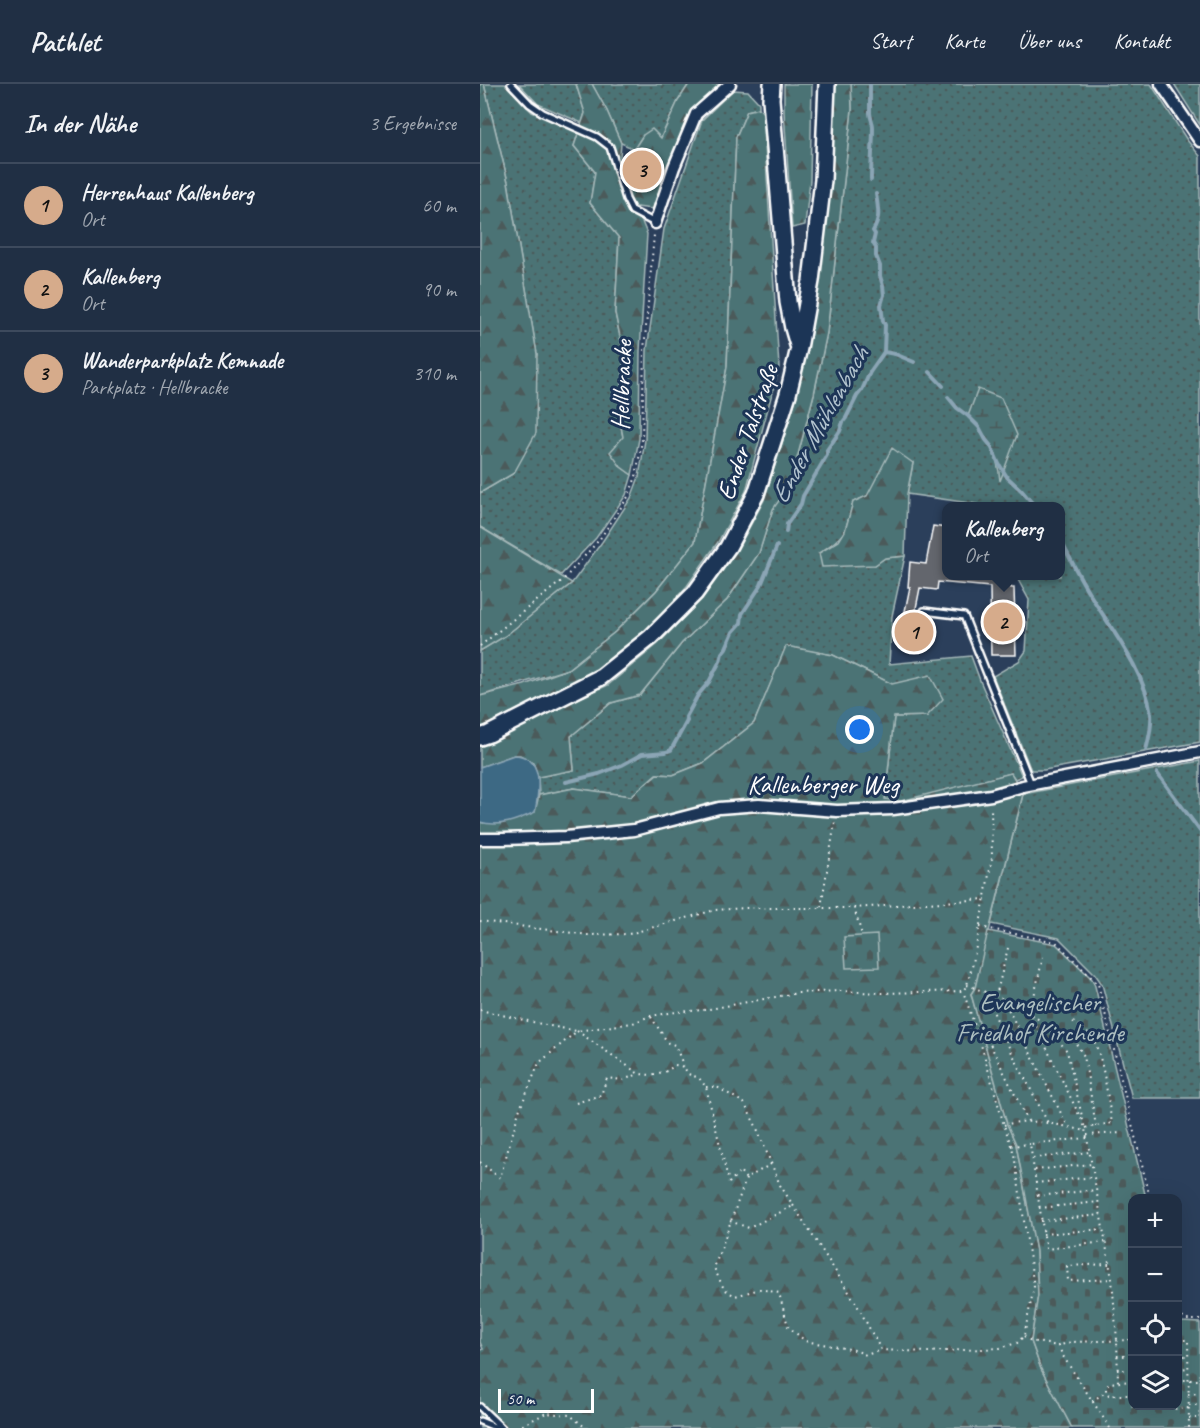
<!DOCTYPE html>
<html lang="de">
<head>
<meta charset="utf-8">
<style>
	body { margin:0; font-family:Caveat,sans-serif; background:#2d3b4f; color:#f1f3f6 }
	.controls { position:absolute; right:18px; bottom:18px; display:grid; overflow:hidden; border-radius:12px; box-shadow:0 6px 24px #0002 }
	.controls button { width:54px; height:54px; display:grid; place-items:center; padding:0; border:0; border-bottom:2px solid #3d4a5d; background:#202f44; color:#f1f3f6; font:30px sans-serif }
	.scale { position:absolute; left:18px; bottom:15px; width:96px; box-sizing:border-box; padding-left:6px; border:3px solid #fff; border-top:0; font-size:16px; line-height:21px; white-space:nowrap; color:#fff; -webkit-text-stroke:4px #1d3557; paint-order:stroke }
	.you { position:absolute; left:380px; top:646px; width:21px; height:21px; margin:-15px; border:4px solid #fff; border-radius:50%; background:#1a73e8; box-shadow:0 0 0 9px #1a73e833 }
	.badge { display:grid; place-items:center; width:39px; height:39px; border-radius:50%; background:#d6ab8b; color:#111; font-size:20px; font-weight:700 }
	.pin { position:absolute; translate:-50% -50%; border:3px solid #fff; box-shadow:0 2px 6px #0006 }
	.popup { position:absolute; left:462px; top:418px; width:123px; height:78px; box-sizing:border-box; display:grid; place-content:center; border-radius:12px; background:#202f44; filter:drop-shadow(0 2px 4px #0005); font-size:20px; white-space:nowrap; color:#a2a9b2 }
	.popup b { font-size:22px; color:#f1f3f6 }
	.popup::after { content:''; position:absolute; left:50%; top:100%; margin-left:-12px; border:12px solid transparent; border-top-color:#202f44 }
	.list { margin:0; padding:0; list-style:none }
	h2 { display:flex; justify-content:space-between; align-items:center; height:78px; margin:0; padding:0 24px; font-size:26px }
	h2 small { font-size:20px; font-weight:400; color:#a2a9b2 }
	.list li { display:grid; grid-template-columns:39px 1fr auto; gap:18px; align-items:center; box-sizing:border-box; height:84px; padding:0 24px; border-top:2px solid #3d4a5d }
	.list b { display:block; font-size:22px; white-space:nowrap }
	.list p { margin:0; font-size:20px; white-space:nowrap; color:#a2a9b2 }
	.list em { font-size:20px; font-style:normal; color:#a2a9b2 }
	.icon { flex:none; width:33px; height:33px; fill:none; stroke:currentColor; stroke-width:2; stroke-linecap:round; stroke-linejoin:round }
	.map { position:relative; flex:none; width:720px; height:1344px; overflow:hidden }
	header { display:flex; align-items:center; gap:36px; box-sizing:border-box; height:84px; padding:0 30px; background:#202f44; border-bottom:2px solid #3d4a5d }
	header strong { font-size:28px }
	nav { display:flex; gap:33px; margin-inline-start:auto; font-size:21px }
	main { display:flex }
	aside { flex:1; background:#202f44 }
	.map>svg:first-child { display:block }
</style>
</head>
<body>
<header>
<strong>Pathlet</strong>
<nav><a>Start</a><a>Karte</a><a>Über uns</a><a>Kontakt</a></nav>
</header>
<main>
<aside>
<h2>In der Nähe<small>3 Ergebnisse</small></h2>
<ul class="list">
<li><span class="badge">1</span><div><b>Herrenhaus Kallenberg</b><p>Ort</p></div><em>60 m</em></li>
<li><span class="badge">2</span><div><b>Kallenberg</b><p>Ort</p></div><em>90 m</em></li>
<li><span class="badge">3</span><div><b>Wanderparkplatz Kemnade</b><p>Parkplatz · Hellbracke</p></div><em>310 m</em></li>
</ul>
</aside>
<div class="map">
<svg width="720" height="1344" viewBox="0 0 720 1344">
	<defs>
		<pattern id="grass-dots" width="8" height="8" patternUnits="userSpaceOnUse" patternTransform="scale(1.5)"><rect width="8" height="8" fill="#4c7375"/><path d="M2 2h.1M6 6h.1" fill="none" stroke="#4c5a5a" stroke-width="1.8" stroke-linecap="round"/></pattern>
		<pattern id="forest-firs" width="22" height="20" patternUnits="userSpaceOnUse" patternTransform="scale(1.5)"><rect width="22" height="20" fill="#4c7375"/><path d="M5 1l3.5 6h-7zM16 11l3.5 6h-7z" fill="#4c5a5a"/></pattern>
		<pattern id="wetland-marsh" width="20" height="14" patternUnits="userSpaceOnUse" patternTransform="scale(1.5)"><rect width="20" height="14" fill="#4c7375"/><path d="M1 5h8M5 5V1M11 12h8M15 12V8" fill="none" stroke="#4c5a5a"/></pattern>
		<pattern id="cemetery-stones" width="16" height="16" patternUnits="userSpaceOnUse" patternTransform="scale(1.5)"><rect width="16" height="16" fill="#4c7375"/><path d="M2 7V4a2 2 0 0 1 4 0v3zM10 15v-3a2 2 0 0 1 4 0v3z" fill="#4c5a5a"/></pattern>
	</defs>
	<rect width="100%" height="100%" fill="#2b3f5b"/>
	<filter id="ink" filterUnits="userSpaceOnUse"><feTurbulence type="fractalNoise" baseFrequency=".0167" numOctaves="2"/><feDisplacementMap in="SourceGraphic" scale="12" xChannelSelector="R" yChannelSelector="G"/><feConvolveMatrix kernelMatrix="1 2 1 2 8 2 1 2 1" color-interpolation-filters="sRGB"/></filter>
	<g filter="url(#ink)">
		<path fill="url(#grass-dots)" stroke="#a6b9ba" stroke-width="1.5" d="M 4,0 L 25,0 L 52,28 L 99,47 L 94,62 L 115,88 L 110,119 L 139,154 L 135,229 L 144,271 L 140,337 L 143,353 L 141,383 L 152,391 L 146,411 L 116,454 L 81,491 L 0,443 L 0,409 L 34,389 L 57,270 L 28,98 Z
			M 39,0 L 96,0 L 105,29 L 102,39 L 58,20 Z
			M 112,0 L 209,0 L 198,17 L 180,55 L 163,51 L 154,65 L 141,59 L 127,27 Z
			M 371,0 L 671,0 L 707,56 L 720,72 L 720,658 L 564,686 L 551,686 L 513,592 L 539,577 L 546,567 L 549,516 L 536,492 L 580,492 L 580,422 L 499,422 L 497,420 L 427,410 L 433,379 L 387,412 L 373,418 C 365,449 367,451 339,469 L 395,481 L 405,474 L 425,472 L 412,532 L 409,580 L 491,572 L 501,599 L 542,692 L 535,695 L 531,689 L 421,718 L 405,715 L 414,633 L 447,632 L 412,600 L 353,571 L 306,563 L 274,639 L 223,679 L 193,691 L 176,690 L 151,712 L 94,704 L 59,711 L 58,693 L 94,686 L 91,652 L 131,619 L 160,611 L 202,559 L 247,516 L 279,469 L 293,424 L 310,401 L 334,310 L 347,249 L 372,25 Z
			M 694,0 L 720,0 L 720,41 Z
			M 253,6 L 268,7 L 279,19 L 279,24 L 267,27 L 256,53 L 247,283 L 215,458 L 176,507 L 135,548 L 88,585 L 0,612 L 0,567 L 25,552 L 92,499 L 122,458 L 151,414 L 159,393 L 165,356 L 167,266 L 184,145 L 222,36 Z
			M 720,677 L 720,1014 L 652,1014 L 622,900 L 615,890 L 579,854 L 511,840 L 543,710 Z"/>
		<path fill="url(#forest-firs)" stroke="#a6b9ba" stroke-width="1.5" d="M 0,0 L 4,0 L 28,98 L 57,270 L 56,349 L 34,389 L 0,409 Z
			M 96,0 L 112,0 L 127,27 L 141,59 L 140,73 L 153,94 L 173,98 L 177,77 L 154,65 L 163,51 L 172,45 L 181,54 L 198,17 L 209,0 L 240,0 L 211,27 L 187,82 L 173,125 L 156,123 L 167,150 L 160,267 L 159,355 L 152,391 L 141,383 L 130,368 L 143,353 L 140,337 L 144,271 L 135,229 L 139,154 L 110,119 L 115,88 L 94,62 L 105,29 Z
			M 304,0 L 332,0 L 330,96 L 325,141 L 312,144 L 304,28 Z
			M 352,0 L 371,0 L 372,25 L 347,249 L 334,310 L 310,401 L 293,425 L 279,469 L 247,516 L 202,559 L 160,611 L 131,619 L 91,652 L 94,686 L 58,693 L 53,678 L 40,671 L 34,671 L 0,683 L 0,660 L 128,601 L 178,560 L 222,515 L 256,468 L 284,416 L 316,315 L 330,252 L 349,98 Z
			M 279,24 L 283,29 L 299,283 L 266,407 L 238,458 L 207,502 L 166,547 L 117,587 L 0,645 L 0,612 L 44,601 L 88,585 L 135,548 L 176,507 L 215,458 L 247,283 L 256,53 L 267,27 Z
			M 412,364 L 433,379 L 427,410 L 425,472 L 405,474 L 395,481 L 342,483 L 339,469 L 359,457 L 365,447 L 373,418 L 387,412 Z
			M 0,443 L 92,499 L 25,552 L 0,567 Z
			M 306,562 L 353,571 L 412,600 L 450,591 L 463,615 L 447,632 L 414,633 L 405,715 L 421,717 L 531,689 L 543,710 L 495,904 L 491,910 L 527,1040 L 536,1060 L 556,1167 L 558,1211 L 551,1257 L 561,1285 L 592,1344 L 0,1344 L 0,1266 L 3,1265 L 0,1258 L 0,738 L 3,739 L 55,728 L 59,711 L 94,704 L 151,712 L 177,690 L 193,691 L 223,679 L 274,639 Z"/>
		<path fill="url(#wetland-marsh)" stroke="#a6b9ba" stroke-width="1.5" d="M 498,305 L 521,314 L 537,351 L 520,397 C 518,369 507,352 488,332 Z"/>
		<path fill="url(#cemetery-stones)" stroke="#a6b9ba" stroke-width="1.5" d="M 508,847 L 576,860 L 612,895 L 615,902 L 666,1114 L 652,1114 L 652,1322 L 698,1322 L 698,1234 L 702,1238 L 720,1239 L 720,1344 L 592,1344 L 561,1285 L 551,1257 L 558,1211 L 556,1167 L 536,1060 L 527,1040 L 491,910 L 495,904 Z
			M 397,851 L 399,883 L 366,884 L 364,853 Z"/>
		<path fill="#3e6984" stroke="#8ba5b5" stroke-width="1.5" d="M 34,671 C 65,672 59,707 55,728 C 38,736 19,744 0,738 L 0,683 Z"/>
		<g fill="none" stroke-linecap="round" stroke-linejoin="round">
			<path stroke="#8ba5b5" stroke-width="4" d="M 390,0 C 390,10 390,19 390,29 C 390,33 393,38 393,43 C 393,60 391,78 391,96
				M 404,268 L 415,270 L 434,278
				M 450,288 L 463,302
				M 468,313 L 477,324 L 488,332 L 499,343 L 506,356 L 511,362 L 519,380 L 527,393 L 542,407 L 553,420 L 558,422
				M 306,448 L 307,440 L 321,420 L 323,412 L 347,371 L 347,366 L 360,347 L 363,338 L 366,334 L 377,312 L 382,306 L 390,288 L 404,268 L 405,241 L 403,237 L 401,221 L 404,211 L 403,202 L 400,192 L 400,182 L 396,172 L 396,164 L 393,159 L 395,150 L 393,147 C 401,134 398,124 396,110
				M 580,455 C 590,474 599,493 611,512 C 632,546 666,590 671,630 C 672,641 669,655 666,666
				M 677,689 L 720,747
				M 86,698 L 119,690 L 142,681 L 162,670 L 186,668 L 191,666 L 207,637 L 206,633 L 218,611 L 229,598 L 240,577 L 242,569 L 246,564 L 253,548 L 261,539 L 262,530 L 281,501 L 297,462"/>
		</g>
		<path fill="#64666d" stroke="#fff" stroke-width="1.5" d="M 453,442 L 466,444 L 466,492 L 529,492 L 531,504 L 534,504 L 536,571 L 511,571 L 510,503 L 458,498 L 457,506 L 440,504 L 434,534 L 450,536 L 446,563 L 419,559 L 423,532 L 424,532 L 430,503 L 428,503 L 430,478 L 446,480 Z"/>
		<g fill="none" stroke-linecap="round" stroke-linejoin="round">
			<defs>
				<path id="lane" d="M 31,0 L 50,20 L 63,29 L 117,53 L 130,63 L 146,115 L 152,127 L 175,139
					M 444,527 L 484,532 L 551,700
					M 0,1323 L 22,1344
					M 0,1337 L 17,1344"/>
				<path id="street" d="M 681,0 L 720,57
					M 175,139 L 194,83 L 216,30 L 250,0
					M 0,755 L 23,755 L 86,753 L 154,746 L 239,724 L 279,721 L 357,727 L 413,725 L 511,711 L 543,702 L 720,668"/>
				<path id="secondary" d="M 292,0 L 291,15 L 308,218 L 313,244 L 318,261
					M 0,653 L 9,650 L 121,593 L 171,553 L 215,509 L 248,463 L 276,410 L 308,310 L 319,264 L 331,197 L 343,96 L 347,0"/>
			</defs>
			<use href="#lane" stroke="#fff" stroke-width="10"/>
			<use href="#street" stroke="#fff" stroke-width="15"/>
			<use href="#secondary" stroke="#fff" stroke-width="20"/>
			<path stroke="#fff" stroke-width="2" stroke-dasharray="1.5 4.5" stroke-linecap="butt" d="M 0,562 L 84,495 L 119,456 L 148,413 L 156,393 L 162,356 L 164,266 L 174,151
				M 341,823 L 355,738
				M 374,824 L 382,851
				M 0,837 L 108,851 L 149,850 L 235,826 L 266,824 L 374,824 L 506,815
				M 500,843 L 576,858 L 618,900 L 670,1114
				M 563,873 L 550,930 L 602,1037
				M 487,901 L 523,915 L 543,924 L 566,941 L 587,967 L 607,1054 L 632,1195 L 637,1256 L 638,1298
				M 504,907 L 529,963 L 568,1039
				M 516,912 L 528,864
				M 523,915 L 588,1043
				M 0,926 L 70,942 L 97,947 L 153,939 L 170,932 L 196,928 L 224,926 L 317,909 L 359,907 L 402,909 L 483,907 L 487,901 L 493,879 L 512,774 L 511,722
				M 171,933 L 188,959 L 195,961 L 204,983
				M 593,938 C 600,942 606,946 611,952 C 623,968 628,1018 632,1039 L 605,1044
				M 97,947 L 159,990 L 171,991 L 187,987 L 195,981 L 204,983 L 208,990 L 219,994 L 226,1003 L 249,1099
				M 505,950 L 548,1037
				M 593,955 L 604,972 L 616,1042
				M 226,1003 L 237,1003 L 264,1019 L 276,1042 L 300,1101 L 376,1219 L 401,1266 L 448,1268 L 520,1264 L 537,1259 L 544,1252 L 554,1203 L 534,1070 L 524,1041 L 500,957 L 483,907
				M 96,1019 L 121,1011 L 127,994 L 143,996 L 159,990
				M 524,1041 C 551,1033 579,1041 606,1047
				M 607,1051 L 641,1049
				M 607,1054 L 550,1060 L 566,1165 L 625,1158
				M 531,1062 L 550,1060
				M 553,1074 L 610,1068
				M 0,1078 L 20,1094 L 39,1027 L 59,979 L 97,947
				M 555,1086 L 612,1080
				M 266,1095 L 234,1184 L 244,1205 L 255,1212 L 280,1205 L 299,1209 L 308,1242 L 325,1257 L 375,1266 L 386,1271 L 401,1266
				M 249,1099 L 260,1087 L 266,1095 L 291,1080
				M 555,1099 L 614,1093
				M 557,1112 L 616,1106
				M 559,1124 L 619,1118
				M 250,1137 L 269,1144 L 313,1122
				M 561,1137 L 621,1131
				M 563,1150 L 623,1145
				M 629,1180 L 587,1182 L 588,1197 L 632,1195
				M 698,1229 L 705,1236 L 720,1236
				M 544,1252 L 551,1257 L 578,1262
				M 698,1256 L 708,1256 L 709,1344
				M 637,1272 L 652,1272
				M 698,1272 L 707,1272
				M 698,1285 L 708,1284
				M 637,1286 L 652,1286
				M 698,1296 L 720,1296
				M 652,1297 L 629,1299 L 626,1303 L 626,1308 L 629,1311 L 652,1311
				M 708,1310 L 720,1309
				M 612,1317 L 626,1308
				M 709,1321 L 720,1321
				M 691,1322 L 692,1325 L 709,1324
				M 709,1334 L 720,1334
				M 37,1344 L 66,1329 L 90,1331 L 106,1344
				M 630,1344 L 583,1272 L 578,1262 L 591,1258 L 652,1256"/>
			<use href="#lane" stroke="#1d3557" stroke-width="5"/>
			<use href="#street" stroke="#1d3557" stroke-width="10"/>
			<use href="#secondary" stroke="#1d3557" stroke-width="15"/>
		</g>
	</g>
	<g text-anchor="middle" stroke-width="6" stroke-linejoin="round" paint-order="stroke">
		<g font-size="26" fill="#fff" stroke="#1d3557">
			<text transform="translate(141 301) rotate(-88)" y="9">Hellbracke</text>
			<text transform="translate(267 348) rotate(-71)" y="9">Ender Talstraße</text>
			<text x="343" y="709">Kallenberger Weg</text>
		</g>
		<g font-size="26" fill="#aec0c1" stroke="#1d3557">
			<text x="560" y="927">Evangelischer<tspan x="560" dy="30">Friedhof Kirchende</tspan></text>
		</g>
		<g font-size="27" font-style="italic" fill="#b2c3ce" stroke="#1d3557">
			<text transform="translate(339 341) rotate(-61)" y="9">Ender Mühlenbach</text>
		</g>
	</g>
</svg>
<div class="controls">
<button>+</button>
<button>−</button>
<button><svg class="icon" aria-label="locate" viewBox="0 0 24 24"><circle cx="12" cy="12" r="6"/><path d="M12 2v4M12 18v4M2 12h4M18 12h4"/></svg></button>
<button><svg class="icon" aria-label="layers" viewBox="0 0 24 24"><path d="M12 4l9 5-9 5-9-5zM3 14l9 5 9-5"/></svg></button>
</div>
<div class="scale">50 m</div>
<div class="you"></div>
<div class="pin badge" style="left:434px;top:548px">1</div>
<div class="pin badge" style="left:523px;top:538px">2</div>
<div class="popup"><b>Kallenberg</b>Ort</div>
<div class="pin badge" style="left:162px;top:86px">3</div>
</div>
</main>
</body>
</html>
